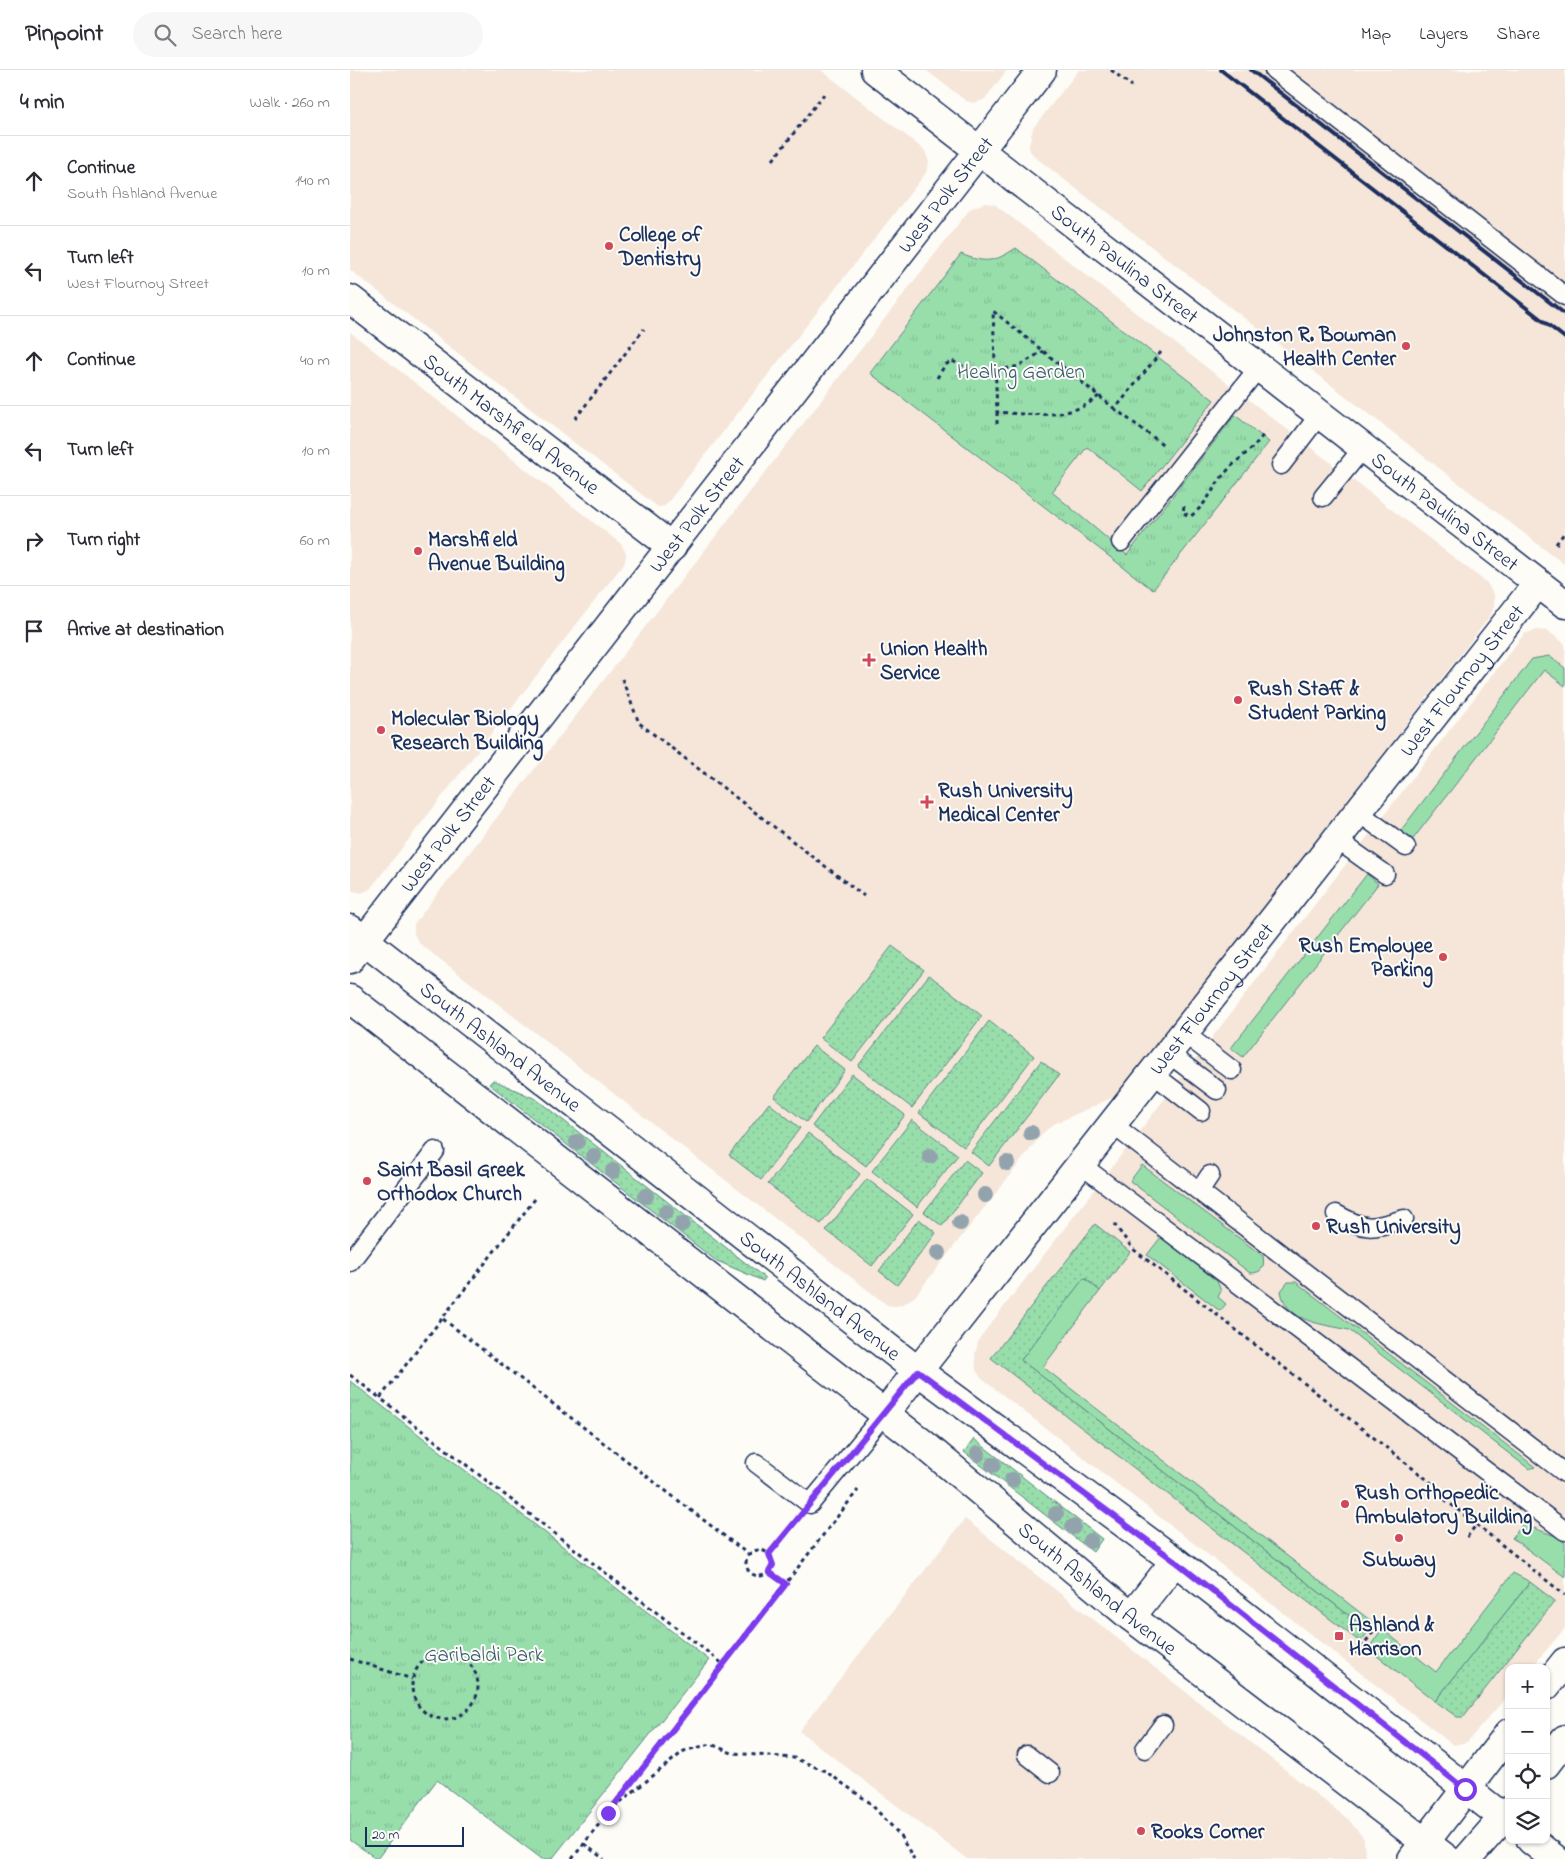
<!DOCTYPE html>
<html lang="en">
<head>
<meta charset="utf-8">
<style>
	body { margin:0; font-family:"Indie Flower",sans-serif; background:#f7f7f7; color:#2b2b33 }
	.controls { position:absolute; right:15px; bottom:15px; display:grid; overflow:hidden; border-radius:10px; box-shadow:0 1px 4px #0004 }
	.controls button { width:45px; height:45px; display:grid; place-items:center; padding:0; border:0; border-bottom:1px solid #e1e1e2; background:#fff; color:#2b2b33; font:25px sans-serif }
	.scale { position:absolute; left:15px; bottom:12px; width:99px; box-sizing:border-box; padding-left:5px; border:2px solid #1b2f5e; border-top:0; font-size:14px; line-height:18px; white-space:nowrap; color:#1b2f5e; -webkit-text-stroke:4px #fdfcf7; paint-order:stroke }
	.stop { position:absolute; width:15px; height:15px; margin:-11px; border:4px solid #7c3aed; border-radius:50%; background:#fff }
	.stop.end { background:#7c3aed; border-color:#fff; box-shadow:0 1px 5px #0008 }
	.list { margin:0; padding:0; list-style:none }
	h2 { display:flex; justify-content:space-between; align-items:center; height:65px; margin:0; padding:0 20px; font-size:21px }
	h2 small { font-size:16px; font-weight:400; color:#7c7c81 }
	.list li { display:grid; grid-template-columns:32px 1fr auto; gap:15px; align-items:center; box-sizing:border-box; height:90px; padding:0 20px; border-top:1px solid #e1e1e2 }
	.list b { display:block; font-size:19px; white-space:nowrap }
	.list p { margin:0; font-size:16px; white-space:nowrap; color:#7c7c81 }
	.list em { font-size:16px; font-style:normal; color:#7c7c81 }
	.icon { flex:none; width:28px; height:28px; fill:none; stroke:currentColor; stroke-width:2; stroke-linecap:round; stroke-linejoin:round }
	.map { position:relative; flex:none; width:1215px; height:1789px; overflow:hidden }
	header { display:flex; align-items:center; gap:30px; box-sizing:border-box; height:70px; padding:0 25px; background:#fff; border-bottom:1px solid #e1e1e2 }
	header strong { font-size:24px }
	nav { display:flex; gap:28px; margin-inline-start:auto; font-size:18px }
	.search { width:350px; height:45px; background:#f7f7f7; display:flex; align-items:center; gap:12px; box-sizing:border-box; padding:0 18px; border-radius:28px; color:#7c7c81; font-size:19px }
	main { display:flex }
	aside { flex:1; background:#fff }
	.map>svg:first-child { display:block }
</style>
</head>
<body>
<header>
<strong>Pinpoint</strong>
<div class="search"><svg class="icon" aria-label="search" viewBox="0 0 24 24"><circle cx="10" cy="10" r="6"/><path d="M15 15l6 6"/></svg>Search here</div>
<nav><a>Map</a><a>Layers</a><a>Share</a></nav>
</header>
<main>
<aside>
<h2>4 min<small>Walk · 260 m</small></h2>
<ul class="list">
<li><svg class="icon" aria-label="ahead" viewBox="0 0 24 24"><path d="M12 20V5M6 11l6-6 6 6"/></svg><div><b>Continue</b><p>South Ashland Avenue</p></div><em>140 m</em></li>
<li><svg class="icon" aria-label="left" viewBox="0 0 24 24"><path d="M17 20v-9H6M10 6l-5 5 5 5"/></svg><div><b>Turn left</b><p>West Flournoy Street</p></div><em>10 m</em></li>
<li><svg class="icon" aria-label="ahead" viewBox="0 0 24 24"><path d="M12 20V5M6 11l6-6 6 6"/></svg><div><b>Continue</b></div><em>40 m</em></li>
<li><svg class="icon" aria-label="left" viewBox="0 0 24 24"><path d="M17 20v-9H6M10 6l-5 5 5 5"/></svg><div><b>Turn left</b></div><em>10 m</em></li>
<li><svg class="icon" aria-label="right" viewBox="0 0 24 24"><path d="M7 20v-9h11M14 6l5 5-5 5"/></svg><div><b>Turn right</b></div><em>60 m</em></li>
<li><svg class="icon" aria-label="arrive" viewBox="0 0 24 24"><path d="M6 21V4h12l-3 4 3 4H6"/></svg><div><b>Arrive at destination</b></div></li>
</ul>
</aside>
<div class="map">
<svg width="1215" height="1789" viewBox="0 0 1215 1789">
	<defs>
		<pattern id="grass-dots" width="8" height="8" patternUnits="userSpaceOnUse" patternTransform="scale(1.25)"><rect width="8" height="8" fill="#98deab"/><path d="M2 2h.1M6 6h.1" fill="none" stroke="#82bf96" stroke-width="1.8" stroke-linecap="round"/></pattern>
		<pattern id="park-tufts" width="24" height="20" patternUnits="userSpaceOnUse" patternTransform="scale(1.25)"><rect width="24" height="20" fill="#98deab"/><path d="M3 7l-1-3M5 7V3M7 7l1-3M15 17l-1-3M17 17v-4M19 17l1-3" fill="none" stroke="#82bf96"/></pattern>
	</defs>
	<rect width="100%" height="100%" fill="#fdfcf7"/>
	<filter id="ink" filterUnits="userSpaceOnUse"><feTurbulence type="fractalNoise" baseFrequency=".02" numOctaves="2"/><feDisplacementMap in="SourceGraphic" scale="10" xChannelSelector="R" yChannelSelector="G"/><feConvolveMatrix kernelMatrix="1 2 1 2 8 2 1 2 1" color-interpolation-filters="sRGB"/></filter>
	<g filter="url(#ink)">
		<path fill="#f5e6d9" d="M 0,0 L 471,0 L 563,71 L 575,81 L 579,92 L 576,103 L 315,436 L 308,437 L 0,200 Z
			M 576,0 L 657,0 L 635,29 L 624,33 L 616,31 Z
			M 729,0 L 1215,0 L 1215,495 L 685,87 L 680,81 L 679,75 L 683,58 Z
			M 634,133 L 644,134 L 1137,513 L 1144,525 L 1144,536 L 1141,545 L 768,1025 L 702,1055 L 693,1063 L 565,1226 L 554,1234 L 545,1236 L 537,1235 L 69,873 L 64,864 L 64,854 L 620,139 Z
			M 0,262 L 271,474 L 276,483 L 275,492 L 20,819 L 11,823 L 0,820 Z
			M 1187,560 L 1198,561 L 1215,574 L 1215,1558 L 1181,1598 L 1159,1598 L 1159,1624 L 1117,1672 L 1103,1675 L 631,1308 L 626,1300 L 625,1284 L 629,1269 L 1174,564 Z
			M 615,1449 L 999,1750 L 1014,1769 L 1015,1789 L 617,1789 L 449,1661 Z"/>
		<path fill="url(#grass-dots)" stroke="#5a8684" d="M 542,876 L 574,900 L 502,992 L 470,968 Z
			M 579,905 L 632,946 L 562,1038 L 508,996 Z
			M 639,951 L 684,986 L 614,1077 L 569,1043 Z
			M 464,976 L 495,1000 L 456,1052 L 424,1027 Z
			M 691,991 L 709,1005 L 639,1096 L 621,1082 Z
			M 502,1004 L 555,1045 L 516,1096 L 462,1056 Z
			M 143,1010 L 186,1029 L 415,1208 L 413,1211 L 365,1190 L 139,1014 Z
			M 419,1033 L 450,1058 L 411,1110 L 379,1085 Z
			M 562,1050 L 608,1085 L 567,1137 L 522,1101 Z
			M 458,1063 L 510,1104 L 471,1154 L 418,1114 Z
			M 615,1090 L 632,1103 L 592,1156 L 574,1142 Z
			M 517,1109 L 563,1144 L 522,1196 L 476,1160 Z
			M 569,1149 L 586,1163 L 547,1215 L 529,1201 Z
			M 745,1154 L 780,1182 L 750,1221 L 735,1208 L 671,1290 L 1019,1561 L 1010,1572 L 641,1288 Z
			M 624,1369 L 752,1469 L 743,1482 L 614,1382 Z
			M 1180,1512 L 1205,1531 L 1113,1647 L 1107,1647 L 1085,1631 Z"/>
		<path fill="url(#park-tufts)" stroke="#5a8684" d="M 666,178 L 864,330 L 792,421 L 737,377 L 702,422 L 777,485 L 885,345 L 919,372 L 803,520 L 520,303 L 611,184 C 635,194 645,192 666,178 Z
			M 0,1311 L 359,1590 L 202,1789 L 192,1789 L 87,1710 L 27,1789 L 0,1770 Z"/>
		<path fill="#98deab" stroke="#5a8684" d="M 1199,586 L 1215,598 L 1215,616 L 1194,600 L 1060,773 L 1048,764 L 1182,589 Z
			M 1017,804 L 1028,814 L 893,987 L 881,978 Z
			M 792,1095 L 913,1186 C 915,1198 912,1203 900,1203 L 780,1111 Z
			M 811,1167 L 867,1211 L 871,1221 L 868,1227 L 876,1234 L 870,1241 L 797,1185 Z
			M 734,1208 L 750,1221 L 693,1297 L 1025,1554 L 1019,1561 L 671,1290 Z
			M 938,1212 L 946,1212 L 1185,1397 L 1179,1399 L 999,1260 C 974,1254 936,1253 931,1221 Z
			M 1173,1454 L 1208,1467 L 1215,1473 L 1215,1507 L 1162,1468 Z
			M 1163,1503 L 1180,1512 L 1085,1631 L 1018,1579 L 1032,1559 L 1086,1602 Z"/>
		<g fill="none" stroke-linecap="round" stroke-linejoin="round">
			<defs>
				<path id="lane" d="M 924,0 L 1215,226
					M 931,395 L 970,344
					M 973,427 L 1013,378
					M 771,472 L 909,297
					M 1008,742 L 1056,777
					M 986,769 L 1035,804
					M 834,963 L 882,1000
					M 818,983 L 867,1020
					M 802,1003 L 851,1041
					M 762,1054 L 1215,1403
					M 730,1094 L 1215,1461
					M 850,1120 L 860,1105
					M 986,1144 C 1016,1161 1021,1159 1054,1149
					M 0,1192 L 85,1081
					M 406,1393 L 460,1434 L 534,1344
					M 795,1679 L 813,1655
					M 677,1685 L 700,1703"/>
				<g id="street">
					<path id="s1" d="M 525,0 L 1215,534"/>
					<path id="s2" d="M 0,229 L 322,477"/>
					<path id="s3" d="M 0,889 L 692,0"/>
					<path id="s4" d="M 534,1344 L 1188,513"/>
				</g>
				<g id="secondary">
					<path id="s5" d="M 0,859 L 568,1301 L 825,1491 L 1159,1752"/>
					<path id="s6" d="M 0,929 L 571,1372 L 781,1547 L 1097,1789"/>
					<path d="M 781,1547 L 825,1491"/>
					<path d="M 1196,1616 L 1215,1592"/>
					<path d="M 1196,1694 L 1215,1669"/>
					<path d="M 1181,1770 L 1205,1789"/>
					<path d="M 1062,1789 L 1159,1663"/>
					<path d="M 1117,1789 L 1159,1741"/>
				</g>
			</defs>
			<use href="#lane" stroke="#1b2f5e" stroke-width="21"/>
			<use href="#street" stroke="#1b2f5e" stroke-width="31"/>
			<use href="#secondary" stroke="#1b2f5e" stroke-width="31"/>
			<path stroke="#1b2f5e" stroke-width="3" stroke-dasharray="4 4" stroke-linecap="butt" d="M 761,0 L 782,16
				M 423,90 L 474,24
				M 811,282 L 765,339 L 815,376
				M 587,308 L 595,295 L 602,291 L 630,304 L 669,296 L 693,281
				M 749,326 C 743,330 736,336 729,338 C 704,348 673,344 647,342 L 643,241 L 749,326 L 765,339
				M 647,342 L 647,354
				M 225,349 L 294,259
				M 834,436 L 833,443 L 841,446 C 860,431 862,417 877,401 C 891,385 902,382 915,362
				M 1206,474 L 1215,462
				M 272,609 L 289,653 L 514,826
				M 185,1129 L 30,1328 L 373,1594
				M 764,1154 L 783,1179 L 1084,1415 L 1093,1428 L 1215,1525
				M 93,1249 L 399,1485
				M 0,1305 L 30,1328
				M 1117,1467 L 1126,1455
				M396 1493a13 13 0 1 1 26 0a13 13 0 1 1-26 0Z
				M 419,1484 L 444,1454
				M 419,1502 L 435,1514
				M62 1616a33 33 0 1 1 66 0a33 33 0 1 1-66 0Z
				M 1006,1584 L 1028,1556
				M 0,1589 L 62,1609
				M 264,1737 L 334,1681 L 361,1674 L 382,1683 L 444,1688 L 475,1701 L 519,1732 L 549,1764 L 564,1789
				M 234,1774 L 254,1789
				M 222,1789 L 508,1420"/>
			<use href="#lane" stroke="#fdfcf7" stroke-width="18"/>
			<use href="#street" stroke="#fdfcf7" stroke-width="28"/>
			<use href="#secondary" stroke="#fdfcf7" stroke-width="28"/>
			<path stroke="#1b2f5e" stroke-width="4" d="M 871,0 L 1215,268
				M 901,0 L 1215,244"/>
		</g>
		<g fill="#92a3ad">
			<circle cx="681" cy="1063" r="8"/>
			<circle cx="227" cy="1072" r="8"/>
			<circle cx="244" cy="1086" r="8"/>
			<circle cx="580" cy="1086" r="8"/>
			<circle cx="657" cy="1093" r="8"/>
			<circle cx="263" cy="1101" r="8"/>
			<circle cx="635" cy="1125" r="8"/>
			<circle cx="296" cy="1126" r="8"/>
			<circle cx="316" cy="1142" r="8"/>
			<circle cx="610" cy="1153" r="8"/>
			<circle cx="332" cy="1154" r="8"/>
			<circle cx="588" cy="1183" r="8"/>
			<circle cx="628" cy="1384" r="8"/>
			<circle cx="643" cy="1395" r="8"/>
			<circle cx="662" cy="1410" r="8"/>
			<circle cx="706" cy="1444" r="8"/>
			<circle cx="723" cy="1457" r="8"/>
			<circle cx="740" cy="1471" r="8"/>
		</g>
	</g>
	<g fill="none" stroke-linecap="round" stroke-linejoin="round" filter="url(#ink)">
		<path stroke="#7c3aed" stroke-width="6" d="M 258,1743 L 436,1514 L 419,1502 L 423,1495 L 419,1484 L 568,1301 L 825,1491 L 1115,1719"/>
	</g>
	<g fill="#d1495b" stroke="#fdfcf7" stroke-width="2">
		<circle cx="259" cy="176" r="5"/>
		<circle cx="1056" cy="276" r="5"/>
		<circle cx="68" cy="481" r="5"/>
		<path d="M516.5 582.5h5v5h5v5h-5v5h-5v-5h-5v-5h5z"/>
		<circle cx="888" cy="630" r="5"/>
		<circle cx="31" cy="660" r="5"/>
		<path d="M574.5 724.5h5v5h5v5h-5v5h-5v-5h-5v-5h5z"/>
		<circle cx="1093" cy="887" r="5"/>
		<circle cx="17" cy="1111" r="5"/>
		<circle cx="966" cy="1156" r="5"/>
		<circle cx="995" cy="1434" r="5"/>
		<circle cx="1049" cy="1468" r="5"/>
		<rect x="984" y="1561" width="10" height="10" rx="2.5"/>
		<circle cx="791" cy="1761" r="5"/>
	</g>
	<g text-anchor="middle" stroke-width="4" stroke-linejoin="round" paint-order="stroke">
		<g font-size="21" fill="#1b2f5e" stroke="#fdfcf7">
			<text dy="7" stroke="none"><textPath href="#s3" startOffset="969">West Polk Street</textPath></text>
			<text dy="7" stroke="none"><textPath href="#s1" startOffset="316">South Paulina Street</textPath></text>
			<text dy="7" stroke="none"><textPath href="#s2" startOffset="204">South Marshfield Avenue</textPath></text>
			<text dy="7" stroke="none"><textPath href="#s1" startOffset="721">South Paulina Street</textPath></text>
			<text dy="7" stroke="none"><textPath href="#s3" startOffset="564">West Polk Street</textPath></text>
			<text dy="7" stroke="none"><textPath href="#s4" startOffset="934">West Flournoy Street</textPath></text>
			<text dy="7" stroke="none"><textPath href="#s3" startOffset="159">West Polk Street</textPath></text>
			<text dy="7" stroke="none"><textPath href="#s4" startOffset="529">West Flournoy Street</textPath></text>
			<text dy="7" stroke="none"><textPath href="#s5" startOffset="191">South Ashland Avenue</textPath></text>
			<text dy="7" stroke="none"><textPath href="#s5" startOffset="596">South Ashland Avenue</textPath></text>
			<text dy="7" stroke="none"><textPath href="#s6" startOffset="952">South Ashland Avenue</textPath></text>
		</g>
		<g font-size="21" font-weight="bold" fill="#1b2f5e" stroke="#fdfcf7" text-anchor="start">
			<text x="269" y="171">College of<tspan x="269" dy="24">Dentistry</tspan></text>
			<text x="1046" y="271" text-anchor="end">Johnston R. Bowman<tspan x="1046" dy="24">Health Center</tspan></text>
			<text x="78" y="476">Marshfield<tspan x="78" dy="24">Avenue Building</tspan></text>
			<text x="530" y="585">Union Health<tspan x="530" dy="24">Service</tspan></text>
			<text x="898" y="625">Rush Staff &amp;<tspan x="898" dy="24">Student Parking</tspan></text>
			<text x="41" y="655">Molecular Biology<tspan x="41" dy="24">Research Building</tspan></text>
			<text x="588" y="727">Rush University<tspan x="588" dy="24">Medical Center</tspan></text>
			<text x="1083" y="882" text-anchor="end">Rush Employee<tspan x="1083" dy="24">Parking</tspan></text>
			<text x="27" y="1106">Saint Basil Greek<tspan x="27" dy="24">Orthodox Church</tspan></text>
			<text x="976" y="1163">Rush University</text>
			<text x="1005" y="1429">Rush Orthopedic<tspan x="1005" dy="24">Ambulatory Building</tspan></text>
			<text x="1049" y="1496" text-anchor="middle">Subway</text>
			<text x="999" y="1561">Ashland &amp;<tspan x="999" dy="24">Harrison</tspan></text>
			<text x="801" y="1768">Rooks Corner</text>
		</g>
		<g font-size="21" fill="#3a5b71" stroke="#fdfcf7">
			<text x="671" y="308">Healing Garden</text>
			<text x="134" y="1591">Garibaldi Park</text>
		</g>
	</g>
</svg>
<div class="controls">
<button>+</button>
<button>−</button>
<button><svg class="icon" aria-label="locate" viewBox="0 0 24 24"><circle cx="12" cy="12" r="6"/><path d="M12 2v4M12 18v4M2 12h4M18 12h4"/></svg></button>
<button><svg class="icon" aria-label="layers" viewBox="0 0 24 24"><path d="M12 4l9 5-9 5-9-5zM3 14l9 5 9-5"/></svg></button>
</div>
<div class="scale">20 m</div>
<div class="stop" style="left:1115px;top:1719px"></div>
<div class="stop end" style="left:258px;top:1743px"></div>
</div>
</main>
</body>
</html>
